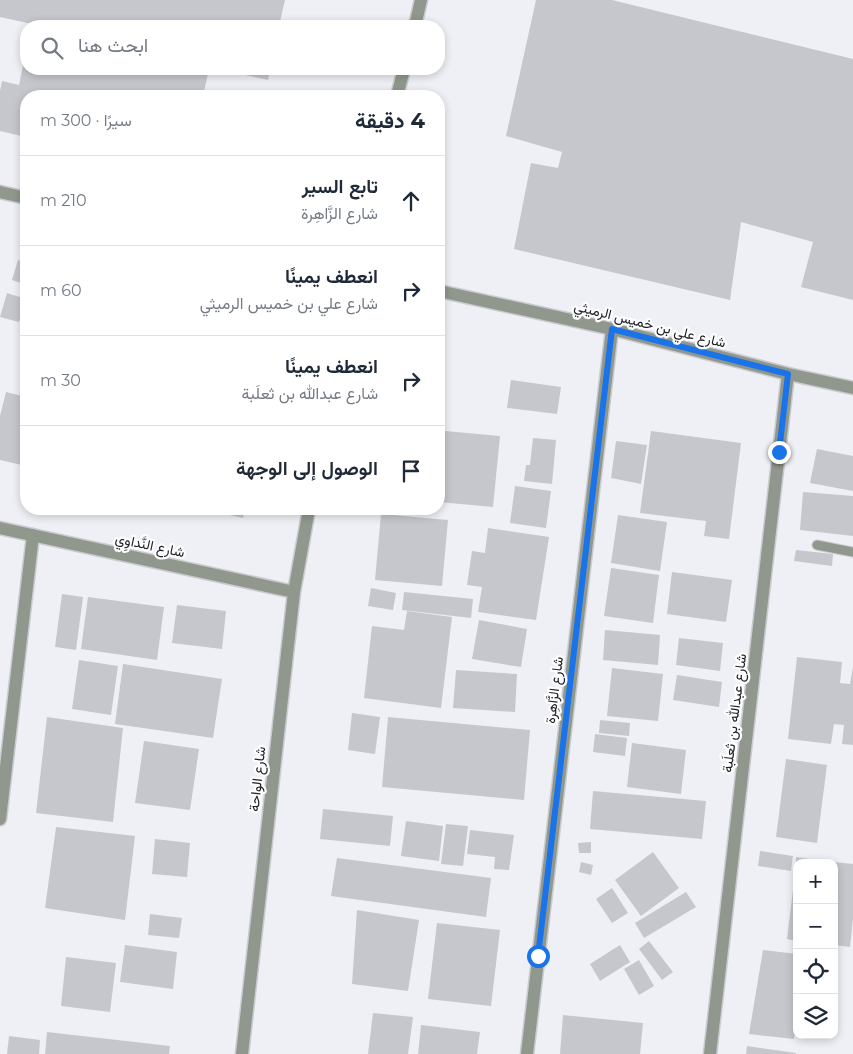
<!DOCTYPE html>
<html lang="ar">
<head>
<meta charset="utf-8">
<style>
	body { margin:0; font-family:Montserrat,Vazirmatn,sans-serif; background:#f2f2f3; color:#1f2937; direction:rtl }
	.controls { position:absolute; right:15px; bottom:15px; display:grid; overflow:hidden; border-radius:10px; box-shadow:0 2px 8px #0003 }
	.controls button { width:45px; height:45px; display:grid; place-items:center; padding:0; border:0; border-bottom:1px solid #e0e1e3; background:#fff; color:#1f2937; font:25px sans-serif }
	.stop { position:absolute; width:15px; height:15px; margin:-11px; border:4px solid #1a73e8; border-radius:50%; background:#fff }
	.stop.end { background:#1a73e8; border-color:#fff; box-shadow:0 1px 5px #0008 }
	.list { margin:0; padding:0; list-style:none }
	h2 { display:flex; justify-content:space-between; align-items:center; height:65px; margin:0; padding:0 20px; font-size:21px }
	h2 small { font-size:16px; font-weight:400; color:#747a83 }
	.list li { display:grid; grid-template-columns:32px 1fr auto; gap:15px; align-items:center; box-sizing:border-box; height:90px; padding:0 20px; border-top:1px solid #e0e1e3 }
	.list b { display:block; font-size:19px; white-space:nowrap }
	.list p { margin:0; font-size:16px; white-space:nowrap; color:#747a83 }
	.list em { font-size:16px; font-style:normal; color:#747a83 }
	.icon { flex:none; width:28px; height:28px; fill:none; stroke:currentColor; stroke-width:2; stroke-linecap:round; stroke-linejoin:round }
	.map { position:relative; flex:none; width:853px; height:1054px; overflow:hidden; direction:ltr }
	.search { position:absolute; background:#fff; box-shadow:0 2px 8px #0003; left:20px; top:20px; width:425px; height:55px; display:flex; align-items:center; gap:12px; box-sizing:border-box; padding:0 18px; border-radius:20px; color:#747a83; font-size:19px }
	.panel { position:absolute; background:#fff; box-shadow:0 2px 8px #0003; left:20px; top:90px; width:425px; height:425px; border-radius:20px; direction:rtl }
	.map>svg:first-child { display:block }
</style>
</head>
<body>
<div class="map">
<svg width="853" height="1054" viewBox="0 0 853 1054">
	<rect width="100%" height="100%" fill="#eff0f5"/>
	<path fill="#c6c7cc" d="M 0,0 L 285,0 L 279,26 L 31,26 L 32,24 L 0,17 Z
		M 536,0 L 612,0 L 853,59 L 853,300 L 801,287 L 813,242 L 741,222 L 730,300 L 514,249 L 531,163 L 558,168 L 562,152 L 506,136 Z
		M 25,55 L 26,69 L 209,69 L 203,96 L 26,96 L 26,137 L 0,131 L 0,91 L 2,81 L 19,85 Z
		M 218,69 L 270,69 L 268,80 Z
		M 18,260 L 26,263 L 26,278 L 24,284 L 12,280 Z
		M 7,293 L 26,299 L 19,322 L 0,317 Z
		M 511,380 L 561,387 L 557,414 L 507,408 Z
		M 6,392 L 26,397 L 26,466 L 0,460 L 0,416 Z
		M 445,431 L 500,436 L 493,507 L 439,502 Z
		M 651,431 L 741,443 L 729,539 L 704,536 L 706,521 L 640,513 Z
		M 533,438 L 556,440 L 552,484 L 524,481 L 526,465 L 530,465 Z
		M 616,441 L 647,445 L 641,484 L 611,478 Z
		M 817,449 L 853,456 L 853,491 L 810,483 Z
		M 515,486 L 551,491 L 546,528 L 510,523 Z
		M 803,492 L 853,496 L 853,536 L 800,530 Z
		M 204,509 L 245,509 L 243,518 Z
		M 381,514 L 448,520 L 442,586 L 375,580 Z
		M 618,515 L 667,522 L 660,571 L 611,563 Z
		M 488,528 L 549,537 L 536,620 L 478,612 L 482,587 L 467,585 L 472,551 L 485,553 Z
		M 796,550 L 833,554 L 832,566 L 794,561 Z
		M 611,568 L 659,575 L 653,623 L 604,616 Z
		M 672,572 L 732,580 L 726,622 L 667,614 Z
		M 371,588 L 396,593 L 393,610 L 368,606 Z
		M 404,592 L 473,599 L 471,618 L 402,610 Z
		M 62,594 L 83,597 L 76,650 L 55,647 Z
		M 88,597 L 164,607 L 157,660 L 81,649 Z
		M 177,605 L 226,611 L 222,649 L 172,643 Z
		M 407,611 L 452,617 L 441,708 L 364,698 L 372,626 L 404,630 Z
		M 479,620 L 527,629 L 521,667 L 472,659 Z
		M 605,630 L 660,635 L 658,665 L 603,660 Z
		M 679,638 L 723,643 L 720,671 L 676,665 Z
		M 797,657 L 842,662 L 840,683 L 850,684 L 853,667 L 853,745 L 842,744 L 844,725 L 834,724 L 831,744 L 788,739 Z
		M 79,660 L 118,666 L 111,715 L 72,709 Z
		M 123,664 L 222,679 L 213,738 L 115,724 Z
		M 612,668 L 663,674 L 658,721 L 607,716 Z
		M 456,670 L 517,674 L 515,712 L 453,708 Z
		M 677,675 L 722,682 L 719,707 L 673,700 Z
		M 352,713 L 380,717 L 375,754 L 348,750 Z
		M 47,717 L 123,728 L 113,822 L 36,813 Z
		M 388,717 L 530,730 L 524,800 L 382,787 Z
		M 600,720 L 630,723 L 629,736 L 599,733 Z
		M 595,734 L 627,738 L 625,756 L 593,752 Z
		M 144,741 L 199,749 L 190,810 L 135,803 Z
		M 632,743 L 686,750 L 681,794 L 627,787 Z
		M 786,759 L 827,765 L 817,843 L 776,837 Z
		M 593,791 L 706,801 L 702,839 L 590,829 Z
		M 323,809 L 393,816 L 390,846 L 320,839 Z
		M 406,821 L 443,826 L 439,861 L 401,856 Z
		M 446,824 L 468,826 L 463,866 L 441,864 Z
		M 56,827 L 135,836 L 125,920 L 45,908 Z
		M 470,830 L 514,835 L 509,870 L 494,869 L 495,857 L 467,854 Z
		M 155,839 L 190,843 L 187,877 L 152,874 Z
		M 591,842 L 591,853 L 579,853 L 578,843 Z
		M 760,851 L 793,856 L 791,871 L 758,866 Z
		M 653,852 L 679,888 L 641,916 L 615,880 Z
		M 796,857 L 830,862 L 830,863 L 796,863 Z
		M 337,858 L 491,878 L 486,917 L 331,896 Z
		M 581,862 L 593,865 L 591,875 L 579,872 Z
		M 834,862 L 853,864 L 853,919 L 850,947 L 834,945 Z
		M 796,865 L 797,866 L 797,941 L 787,939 Z
		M 612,888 L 628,913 L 612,923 L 596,899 Z
		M 686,892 L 696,907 L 644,938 L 635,923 Z
		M 357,910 L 419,920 L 408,991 L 352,984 Z
		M 150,914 L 182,918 L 179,938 L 148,935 Z
		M 437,923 L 500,930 L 491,1006 L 428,999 Z
		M 649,941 L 673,972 L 662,980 L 639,949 Z
		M 125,945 L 177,952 L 173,989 L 120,982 Z
		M 620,945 L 630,962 L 600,981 L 590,964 Z
		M 763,950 L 797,954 L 797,1019 L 794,1039 L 749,1034 Z
		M 66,957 L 116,963 L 110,1012 L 61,1006 Z
		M 639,960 L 654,986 L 639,995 L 624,969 Z
		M 373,1013 L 413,1017 L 408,1054 L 368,1054 Z
		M 563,1015 L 643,1023 L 640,1054 L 560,1054 Z
		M 421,1025 L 480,1032 L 477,1054 L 418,1054 Z
		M 47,1032 L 170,1046 L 169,1054 L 45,1054 Z
		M 9,1036 L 40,1040 L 39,1054 L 7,1054 Z
		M 747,1046 L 796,1053 L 796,1054 L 746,1054 Z"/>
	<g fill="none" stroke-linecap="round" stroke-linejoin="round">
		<defs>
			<path id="service" d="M 817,545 L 853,552"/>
			<path id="minor" d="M 415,26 L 421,0
				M 397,96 L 404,69
				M 0,192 L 26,198
				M 439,291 L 612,329 L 788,374 L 853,388
				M 0,528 L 294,592
				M 0,819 L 33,535
				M 242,1054 L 294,592 L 309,509
				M 527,1054 L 612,329
				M 710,1054 L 788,374"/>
		</defs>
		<use href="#service" stroke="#cacbcf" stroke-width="11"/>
		<use href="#minor" stroke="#cacbcf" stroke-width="15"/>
		<use href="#service" stroke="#90988d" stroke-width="9"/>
		<use href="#minor" stroke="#90988d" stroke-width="12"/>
	</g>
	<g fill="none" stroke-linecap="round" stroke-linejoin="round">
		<path stroke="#1a73e8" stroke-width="6" d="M 538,956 L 612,329 L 788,374 L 779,452"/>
	</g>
	<g text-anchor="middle" stroke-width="4.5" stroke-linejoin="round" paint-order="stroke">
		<g font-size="14" fill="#202122" stroke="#fdfdff">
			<text transform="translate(650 324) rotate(14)" y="5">شارع علي بن خميس الرميثي</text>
			<text transform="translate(150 545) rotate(12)" y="5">شارع النَّداوِي</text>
			<text transform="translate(554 690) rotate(-83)" y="5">شارع الزَّاهِرة</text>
			<text transform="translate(734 713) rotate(-83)" y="5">شارع عبدالله بن ثعلَبة</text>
			<text transform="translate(257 779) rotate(-84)" y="5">شارع الواحة</text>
		</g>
	</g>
</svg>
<div class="controls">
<button>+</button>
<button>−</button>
<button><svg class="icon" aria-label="locate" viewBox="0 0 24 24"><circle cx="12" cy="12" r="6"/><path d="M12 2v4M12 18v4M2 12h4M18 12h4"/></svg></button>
<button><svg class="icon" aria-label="layers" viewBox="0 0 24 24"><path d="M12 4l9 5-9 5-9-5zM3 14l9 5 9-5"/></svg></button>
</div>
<div class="stop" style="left:538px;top:956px"></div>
<div class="stop end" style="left:779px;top:452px"></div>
<div class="search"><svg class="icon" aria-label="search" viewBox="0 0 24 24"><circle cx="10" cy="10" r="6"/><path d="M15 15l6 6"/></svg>ابحث هنا</div>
<section class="panel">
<h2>4 دقيقة<small>سيرًا · 300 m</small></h2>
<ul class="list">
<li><svg class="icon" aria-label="ahead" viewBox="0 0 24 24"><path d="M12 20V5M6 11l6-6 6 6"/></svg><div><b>تابع السير</b><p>شارع الزَّاهِرة</p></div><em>210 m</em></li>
<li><svg class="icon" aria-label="right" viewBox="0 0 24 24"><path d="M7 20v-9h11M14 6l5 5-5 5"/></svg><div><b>انعطف يمينًا</b><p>شارع علي بن خميس الرميثي</p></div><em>60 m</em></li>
<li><svg class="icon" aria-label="right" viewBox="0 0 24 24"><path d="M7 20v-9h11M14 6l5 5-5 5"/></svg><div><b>انعطف يمينًا</b><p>شارع عبدالله بن ثعلَبة</p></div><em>30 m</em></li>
<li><svg class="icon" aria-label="arrive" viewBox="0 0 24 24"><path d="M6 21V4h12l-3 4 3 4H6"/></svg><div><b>الوصول إلى الوجهة</b></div></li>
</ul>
</section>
</div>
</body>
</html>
